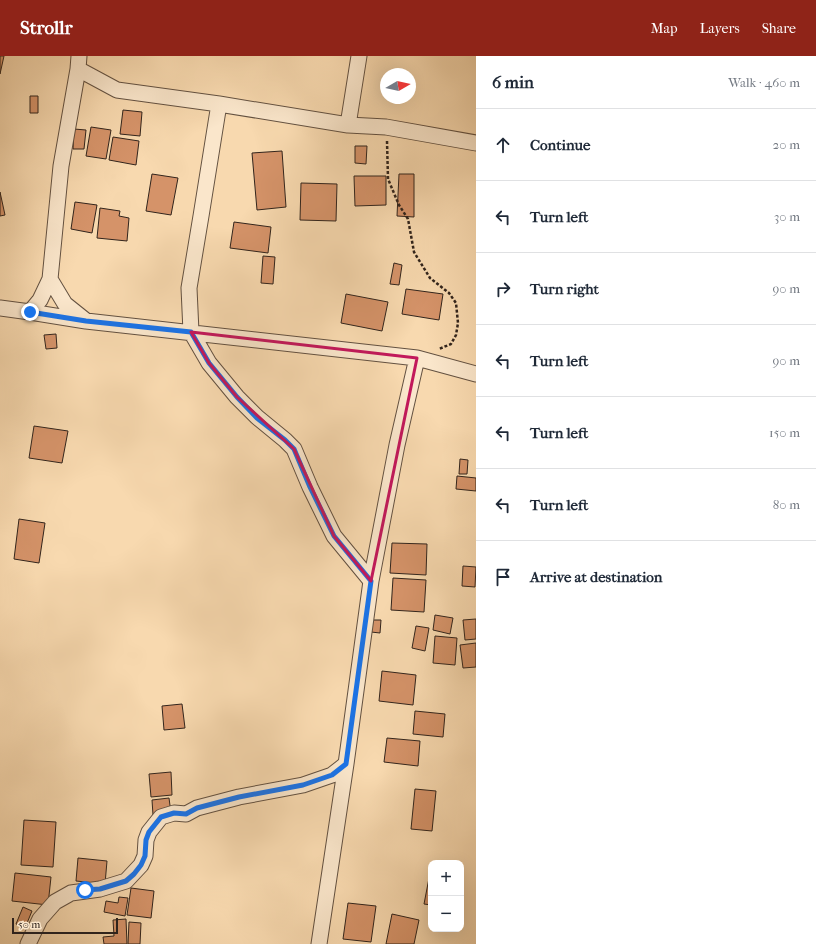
<!DOCTYPE html>
<html lang="en">
<head>
<meta charset="utf-8">
<style>
	body { margin:0; font-family:"IM FELL French Canon",serif; background:#f2f2f3; color:#1f2937 }
	.controls { position:absolute; right:12px; bottom:12px; display:grid; overflow:hidden; border-radius:8px; box-shadow:0 4px 16px #0002 }
	.controls button { width:36px; height:36px; display:grid; place-items:center; padding:0; border:0; border-bottom:1px solid #e0e1e3; background:#fff; color:#1f2937; font:20px sans-serif }
	.compass { position:absolute; left:380px; top:12px; width:36px; height:36px; border-radius:50%; background:#fff; box-shadow:0 4px 16px #0002; rotate:81deg }
	.scale { position:absolute; left:12px; bottom:10px; width:106px; box-sizing:border-box; padding-left:4px; border:2px solid #31241c; border-top:0; font-size:11px; line-height:14px; white-space:nowrap; color:#31241c; -webkit-text-stroke:3px #fae6cb; paint-order:stroke }
	.stop { position:absolute; width:12px; height:12px; margin:-9px; border:3px solid #1a73e8; border-radius:50%; background:#fff }
	.stop.end { background:#1a73e8; border-color:#fff; box-shadow:0 1px 4px #0008 }
	.list { margin:0; padding:0; list-style:none }
	h2 { display:flex; justify-content:space-between; align-items:center; height:52px; margin:0; padding:0 16px; font-size:17px }
	h2 small { font-size:13px; font-weight:400; color:#747a83 }
	.list li { display:grid; grid-template-columns:26px 1fr auto; gap:12px; align-items:center; box-sizing:border-box; height:72px; padding:0 16px; border-top:1px solid #e0e1e3 }
	.list b { display:block; font-size:15px; white-space:nowrap }
	.list em { font-size:13px; font-style:normal; color:#747a83 }
	.icon { flex:none; width:22px; height:22px; fill:none; stroke:currentColor; stroke-width:2; stroke-linecap:round; stroke-linejoin:round }
	.map { position:relative; flex:none; width:476px; height:888px; overflow:hidden }
	header { display:flex; align-items:center; gap:24px; box-sizing:border-box; height:56px; padding:0 20px; background:#8f2418; color:#fff }
	header strong { font-size:19px }
	nav { display:flex; gap:22px; margin-inline-start:auto; font-size:14px }
	main { display:flex }
	aside { flex:1; background:#fff }
	.map>svg:first-child { display:block }
</style>
</head>
<body>
<header>
<strong>Strollr</strong>
<nav><a>Map</a><a>Layers</a><a>Share</a></nav>
</header>
<main>
<div class="map">
<svg width="476" height="888" viewBox="0 0 476 888">
	<rect width="100%" height="100%" fill="#f8d9af"/>
	<filter id="stains"><feTurbulence type="fractalNoise" baseFrequency=".005" numOctaves="4"/><feColorMatrix values="0 0 0 0 .2 0 0 0 0 .09 0 0 0 0 .02 0 0 0 .5 -.17"/></filter>
	<radialGradient id="worn" r=".72"><stop offset=".6" stop-color="#630" stop-opacity="0"/><stop offset="1" stop-color="#630" stop-opacity=".3"/></radialGradient>
	<path fill="#d59369" stroke="#31241c" d="M 0,0 L 4,0 L 0,18 Z
		M 30,40 L 38,40 L 38,57 L 30,57 Z
		M 123,54 L 142,56 L 140,80 L 120,78 Z
		M 91,71 L 111,74 L 106,103 L 86,100 Z
		M 74,73 L 86,74 L 84,93 L 73,93 Z
		M 113,81 L 139,85 L 136,109 L 109,104 Z
		M 355,90 L 367,90 L 366,108 L 355,107 Z
		M 282,95 L 286,151 L 257,154 L 252,97 Z
		M 152,118 L 178,122 L 171,159 L 146,155 Z
		M 399,118 L 414,118 L 414,161 L 397,160 Z
		M 354,120 L 386,120 L 386,149 L 355,150 Z
		M 301,127 L 337,128 L 336,165 L 300,164 Z
		M 0,136 L 5,159 L 0,160 Z
		M 75,146 L 97,149 L 92,177 L 71,173 Z
		M 100,152 L 120,155 L 119,160 L 129,162 L 127,185 L 97,182 Z
		M 234,166 L 271,171 L 268,197 L 230,192 Z
		M 263,200 L 275,201 L 273,228 L 261,227 Z
		M 394,207 L 402,209 L 399,229 L 390,228 Z
		M 406,233 L 443,238 L 439,264 L 402,258 Z
		M 346,238 L 388,246 L 382,275 L 341,267 Z
		M 56,278 L 57,292 L 46,293 L 44,279 Z
		M 34,370 L 68,375 L 62,407 L 29,402 Z
		M 460,403 L 468,404 L 467,418 L 459,418 Z
		M 457,420 L 476,422 L 476,435 L 456,433 Z
		M 19,463 L 45,467 L 39,507 L 14,503 Z
		M 392,487 L 427,488 L 426,519 L 390,517 Z
		M 463,510 L 476,511 L 475,531 L 462,530 Z
		M 393,522 L 426,524 L 424,556 L 391,554 Z
		M 435,559 L 453,562 L 450,578 L 433,574 Z
		M 476,563 L 476,583 L 465,584 L 463,564 Z
		M 372,564 L 381,564 L 380,577 L 371,576 Z
		M 416,570 L 429,572 L 425,595 L 412,592 Z
		M 435,580 L 457,582 L 455,609 L 433,607 Z
		M 476,587 L 476,611 L 463,612 L 460,589 Z
		M 382,615 L 416,619 L 413,649 L 379,645 Z
		M 182,648 L 185,672 L 164,674 L 162,650 Z
		M 415,655 L 445,658 L 443,681 L 413,678 Z
		M 387,682 L 420,685 L 418,710 L 384,706 Z
		M 171,716 L 172,739 L 151,741 L 149,718 Z
		M 415,733 L 436,735 L 432,775 L 411,773 Z
		M 169,742 L 171,757 L 153,759 L 152,744 Z
		M 24,764 L 56,766 L 53,811 L 21,809 Z
		M 78,802 L 107,805 L 105,828 L 76,825 Z
		M 15,817 L 51,821 L 48,849 L 12,845 Z
		M 430,817 L 431,817 L 431,849 L 424,848 Z
		M 131,832 L 154,835 L 151,862 L 127,859 Z
		M 119,841 L 128,842 L 125,860 L 104,856 L 106,845 L 118,847 Z
		M 348,847 L 376,850 L 371,886 L 343,883 Z
		M 23,851 L 32,855 L 25,872 L 16,868 Z
		M 392,858 L 419,864 L 414,888 L 386,888 Z
		M 126,863 L 127,888 L 104,888 L 103,881 L 114,880 L 113,864 Z
		M 129,866 L 141,867 L 140,888 L 128,888 Z"/>
	<g fill="none" stroke-linecap="round" stroke-linejoin="round">
		<defs>
			<path id="minor" d="M 79,0 L 78,13 L 117,34 L 219,48 L 348,69 L 386,71 L 476,87
				M 219,48 L 201,160 L 189,232 L 191,276 L 209,307 L 237,341 L 257,361 L 285,384 L 294,393 L 310,431 L 334,480 L 371,525
				M 348,69 L 359,0
				M 50,223 L 65,248 L 85,264
				M 0,252 L 30,256 L 86,265 L 417,302 L 476,318
				M 30,256 L 40,244 L 50,223 L 61,110 L 78,13
				M 28,888 L 40,863 L 55,846 L 71,837 L 100,833 L 126,825 L 141,809 L 145,800 L 146,784 L 149,776 L 161,761 L 174,757 L 186,758 L 197,752 L 239,741 L 303,729 L 332,719 L 346,708
				M 319,888 L 346,708 L 371,525 L 397,389 L 417,302"/>
		</defs>
		<use href="#minor" stroke="#635141" stroke-width="17"/>
		<path stroke="#31241c" stroke-width="2.5" stroke-dasharray="3 2" stroke-linecap="butt" d="M 387,85 L 388,123 L 399,149 L 408,163 L 414,196 L 430,222 L 449,237 L 456,247 L 458,267 L 456,279 L 451,288 L 439,293"/>
		<use href="#minor" stroke="#fae6cb" stroke-width="15"/>
	</g>
	<g fill="none" stroke-linecap="round" stroke-linejoin="round">
		<path stroke="#1a73e8" stroke-width="5" d="M 30,256 L 86,265 L 191,276 L 209,307 L 237,341 L 257,362 L 285,384 L 294,393 L 310,431 L 334,480 L 371,525 L 346,708 L 332,719 L 303,729 L 239,741 L 197,752 L 186,758 L 174,757 L 161,761 L 149,776 L 146,784 L 145,800 L 141,809 L 134,818 L 126,825 L 100,833 L 85,834"/>
	</g>
	<path fill="none" stroke="#c2185b" stroke-width="3" stroke-linejoin="round" d="M 191,276 L 417,302 L 371,525 L 334,480 L 294,393 L 237,341 L 209,307 Z"/>
	<rect width="100%" height="100%" filter="url(#stains)"/>
	<rect width="100%" height="100%" fill="url(#worn)"/>
</svg>
<div class="controls">
<button>+</button>
<button>−</button>
</div>
<svg class="compass" viewBox="-18 -18 36 36"><path d="M0-13l5 13h-10z" fill="#e53935"/><path d="M0 13l5-13h-10z" fill="#747a83"/></svg>
<div class="scale">50 m</div>
<div class="stop" style="left:85px;top:834px"></div>
<div class="stop end" style="left:30px;top:256px"></div>
</div>
<aside>
<h2>6 min<small>Walk · 460 m</small></h2>
<ul class="list">
<li><svg class="icon" aria-label="ahead" viewBox="0 0 24 24"><path d="M12 20V5M6 11l6-6 6 6"/></svg><div><b>Continue</b></div><em>20 m</em></li>
<li><svg class="icon" aria-label="left" viewBox="0 0 24 24"><path d="M17 20v-9H6M10 6l-5 5 5 5"/></svg><div><b>Turn left</b></div><em>30 m</em></li>
<li><svg class="icon" aria-label="right" viewBox="0 0 24 24"><path d="M7 20v-9h11M14 6l5 5-5 5"/></svg><div><b>Turn right</b></div><em>90 m</em></li>
<li><svg class="icon" aria-label="left" viewBox="0 0 24 24"><path d="M17 20v-9H6M10 6l-5 5 5 5"/></svg><div><b>Turn left</b></div><em>90 m</em></li>
<li><svg class="icon" aria-label="left" viewBox="0 0 24 24"><path d="M17 20v-9H6M10 6l-5 5 5 5"/></svg><div><b>Turn left</b></div><em>150 m</em></li>
<li><svg class="icon" aria-label="left" viewBox="0 0 24 24"><path d="M17 20v-9H6M10 6l-5 5 5 5"/></svg><div><b>Turn left</b></div><em>80 m</em></li>
<li><svg class="icon" aria-label="arrive" viewBox="0 0 24 24"><path d="M6 21V4h12l-3 4 3 4H6"/></svg><div><b>Arrive at destination</b></div></li>
</ul>
</aside>
</main>
</body>
</html>
